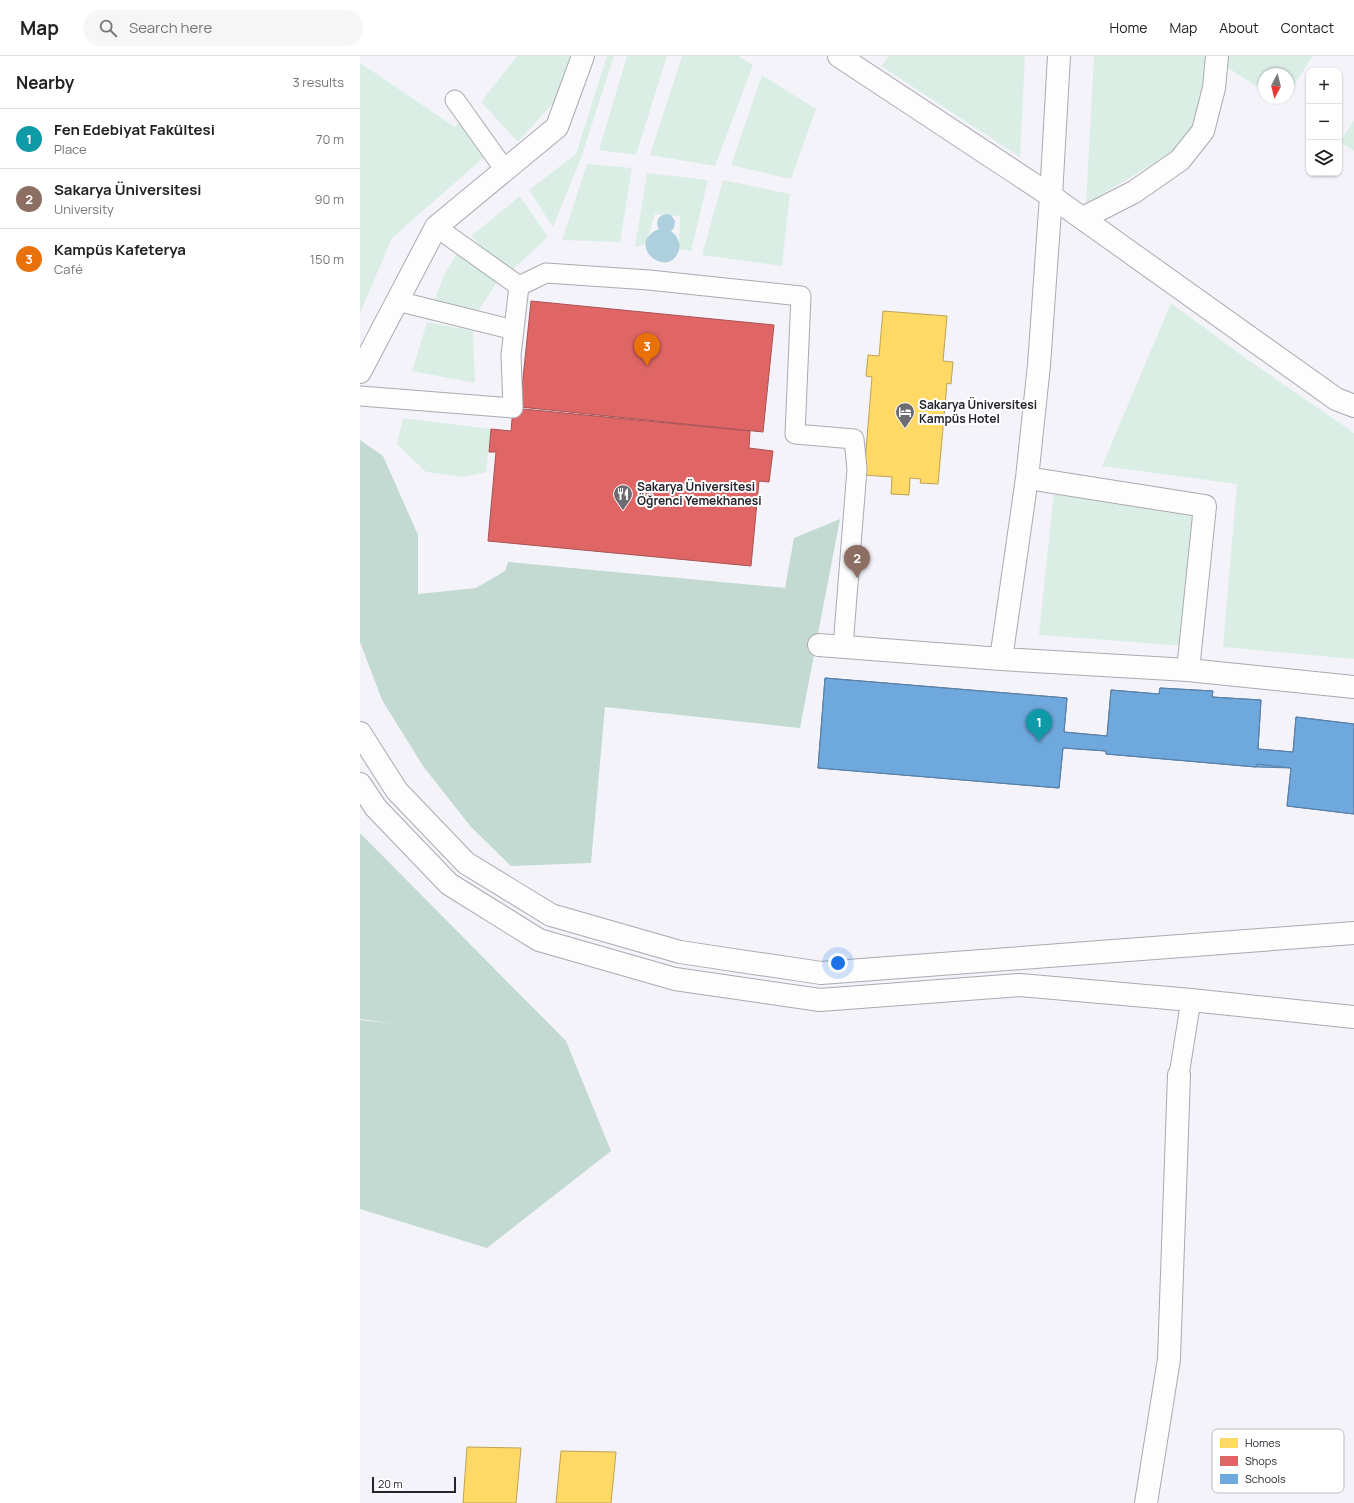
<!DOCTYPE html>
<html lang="en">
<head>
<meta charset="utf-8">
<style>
	body { margin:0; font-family:Manrope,sans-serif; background:#f6f6f6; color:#222 }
	.controls { position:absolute; right:12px; top:12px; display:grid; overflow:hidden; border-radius:8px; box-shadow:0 1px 3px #0004 }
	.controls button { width:36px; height:36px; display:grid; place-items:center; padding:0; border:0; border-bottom:1px solid #e0e0e0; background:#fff; color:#222; font:20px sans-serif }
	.compass { position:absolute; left:898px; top:12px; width:36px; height:36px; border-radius:50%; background:#fff; box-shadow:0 1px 3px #0004; rotate:187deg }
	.scale { position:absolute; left:12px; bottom:10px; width:84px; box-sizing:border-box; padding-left:4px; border:2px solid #25232b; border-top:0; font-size:11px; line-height:14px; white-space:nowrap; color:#25232b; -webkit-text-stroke:3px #fff; paint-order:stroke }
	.you { position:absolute; left:478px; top:907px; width:14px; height:14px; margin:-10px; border:3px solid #fff; border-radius:50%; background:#1a73e8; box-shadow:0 0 0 6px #1a73e833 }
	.badge { display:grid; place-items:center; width:26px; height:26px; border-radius:50%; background:#1a73e8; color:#fff; font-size:13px; font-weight:700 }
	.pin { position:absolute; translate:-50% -33px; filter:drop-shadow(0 1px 2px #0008) }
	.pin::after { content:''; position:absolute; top:21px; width:14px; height:12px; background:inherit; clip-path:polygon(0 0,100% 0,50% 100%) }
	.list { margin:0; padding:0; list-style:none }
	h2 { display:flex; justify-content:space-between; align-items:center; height:52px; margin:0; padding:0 16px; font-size:17px }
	h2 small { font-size:13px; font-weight:400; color:#767676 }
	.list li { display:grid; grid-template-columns:26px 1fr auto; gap:12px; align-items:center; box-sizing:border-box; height:60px; padding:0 16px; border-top:1px solid #e0e0e0 }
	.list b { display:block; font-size:15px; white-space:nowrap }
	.list p { margin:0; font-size:13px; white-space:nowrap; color:#767676 }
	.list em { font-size:13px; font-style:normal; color:#767676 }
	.icon { flex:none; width:22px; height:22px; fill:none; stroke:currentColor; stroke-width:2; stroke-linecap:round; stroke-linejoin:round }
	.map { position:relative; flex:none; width:994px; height:1447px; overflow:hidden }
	header { display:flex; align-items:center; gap:24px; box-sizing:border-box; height:56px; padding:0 20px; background:#fff; border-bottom:1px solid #e0e0e0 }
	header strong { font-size:19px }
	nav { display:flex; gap:22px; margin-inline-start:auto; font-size:14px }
	.search { width:280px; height:36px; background:#f6f6f6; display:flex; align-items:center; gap:10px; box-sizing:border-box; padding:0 14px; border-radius:22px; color:#767676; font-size:15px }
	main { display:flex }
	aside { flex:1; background:#fff }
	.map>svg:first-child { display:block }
</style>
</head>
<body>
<header>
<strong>Map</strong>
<div class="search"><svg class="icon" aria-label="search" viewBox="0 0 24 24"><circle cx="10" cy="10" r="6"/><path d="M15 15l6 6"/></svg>Search here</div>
<nav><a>Home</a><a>Map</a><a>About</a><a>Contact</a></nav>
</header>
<main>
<aside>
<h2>Nearby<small>3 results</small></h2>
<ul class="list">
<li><span class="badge" style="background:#0f9aa8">1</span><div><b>Fen Edebiyat Fakültesi</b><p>Place</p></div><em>70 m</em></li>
<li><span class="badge" style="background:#8d6e63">2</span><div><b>Sakarya Üniversitesi</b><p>University</p></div><em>90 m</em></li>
<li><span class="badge" style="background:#e8710a">3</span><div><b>Kampüs Kafeterya</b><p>Café</p></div><em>150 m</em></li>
</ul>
</aside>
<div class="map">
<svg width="994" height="1447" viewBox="0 0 994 1447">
	<rect width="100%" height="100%" fill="#f4f3fa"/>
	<path fill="#dbeee6" d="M 157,0 L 210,0 L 196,44 L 158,86 L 121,46 Z
		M 247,0 L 254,0 L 221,102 L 193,171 L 169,134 L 216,98 Z
		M 267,0 L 307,0 L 276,99 L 239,94 Z
		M 322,0 L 378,0 L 393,9 L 355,110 L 290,99 Z
		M 529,0 L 665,0 L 660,101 L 521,10 Z
		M 734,0 L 845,0 L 844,28 L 835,67 L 816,94 L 726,148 Z
		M 867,0 L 953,0 L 928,38 L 928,18 L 904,18 L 904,35 L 862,8 Z
		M 0,7 L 95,71 L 104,61 L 130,96 L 32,182 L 0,257 Z
		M 402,19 L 456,53 L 431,123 L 371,109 Z
		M 994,64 L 994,95 L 980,86 Z
		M 227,108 L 272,112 L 260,186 L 202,184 Z
		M 287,117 L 348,124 L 331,195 L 319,193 L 320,160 L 295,158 L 286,188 L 275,191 Z
		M 363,124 L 430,138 L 422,210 L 342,199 Z
		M 160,140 L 188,181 L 148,218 L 111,180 Z
		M 100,192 L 137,226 L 115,260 L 74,245 L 84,219 Z
		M 811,247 L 884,301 L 994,377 L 994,603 L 863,591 L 877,428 L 742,410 Z
		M 67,266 L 113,275 L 115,327 L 52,315 Z
		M 43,362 L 131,373 L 126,416 L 104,421 L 66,416 L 37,388 Z
		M 694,434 L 843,445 L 825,590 L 679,579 Z"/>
	<path fill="#c2dad1" d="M 0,384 L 23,400 L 58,479 L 58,538 L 116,532 L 145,515 L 148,506 L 425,532 L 434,482 L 480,463 L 440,672 L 245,651 L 231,807 L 151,810 L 111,771 L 63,710 L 22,644 L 0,586 Z
		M 0,777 L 206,985 L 251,1095 L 127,1192 L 0,1153 L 0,964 L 37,968 L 0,963 Z"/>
	<path fill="#aed0de" d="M 307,158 L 311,159 L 315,165 L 314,172 L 311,175 C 317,180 321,186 319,194 C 309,226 263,188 299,173 C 295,166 298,159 307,158 Z"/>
	<path fill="#ffd966" stroke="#bea254" d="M 523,255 L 587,260 L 583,305 L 593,306 L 591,328 L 587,327 L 578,428 L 560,427 L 561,423 L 550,422 L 549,439 L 531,438 L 532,421 L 504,419 L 512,321 L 506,320 L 508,299 L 519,300 Z
		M 107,1391 L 161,1392 L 156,1447 L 103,1447 Z
		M 201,1395 L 256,1396 L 251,1447 L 196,1447 Z"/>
	<path fill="#e06666" stroke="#a85254" d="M 171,245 L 414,269 L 403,376 L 160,351 Z
		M 153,352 L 390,375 L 389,392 L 413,395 L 409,426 L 399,425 L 391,510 L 128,485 L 136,396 L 129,396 L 131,373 L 151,375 Z"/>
	<path fill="#6fa8dc" stroke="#5980a7" d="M 465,622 L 707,642 L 704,676 L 747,680 L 751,634 L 799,638 L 800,632 L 853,635 L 852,641 L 901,644 L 898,693 L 933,696 L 936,661 L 994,668 L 994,758 L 927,750 L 931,712 L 897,708 L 896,711 L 746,698 L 746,695 L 703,692 L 699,732 L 458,712 Z
		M 465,622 L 707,642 L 704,676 L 747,680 L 751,634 L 799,638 L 800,632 L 853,635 L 852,641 L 901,644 L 898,693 L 933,696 L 936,661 L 994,668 L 994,758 L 927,750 L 931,712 L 896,711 L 746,698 L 746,695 L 703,692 L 699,732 L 458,712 Z"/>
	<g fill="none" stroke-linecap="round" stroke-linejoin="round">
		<defs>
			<path id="pedestrian" d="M 95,44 L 145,114
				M 76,171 L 159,230
				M 37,245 L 154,274
				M 0,340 L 153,352 L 151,299 L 159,230 L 186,217 L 289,224 L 441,240 L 435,378 L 494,383 L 497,413 L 483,591
				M 819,1019 L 831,944"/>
			<path id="minor" d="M 479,0 L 691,140 L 976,343 L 994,350
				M 723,162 L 774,136 L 820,104 L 843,75 L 854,32 L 857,0
				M 0,316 L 76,171 L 197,71 L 223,0
				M 667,422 L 845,450 L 828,614 L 641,603 L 667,422 L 679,309 L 691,140 L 699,0
				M 459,589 L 641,603
				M 828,614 L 994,631
				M 786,1447 L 809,1303 L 819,1019"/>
			<path id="tertiary" d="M 0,677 L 37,735 L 106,807 L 191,859 L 320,896 L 461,917 L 994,877
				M 0,728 L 16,752 L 89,828 L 179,884 L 315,923 L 460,944 L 660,929 L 831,944 L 994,961"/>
		</defs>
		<use href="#pedestrian" stroke="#aaa9b0" stroke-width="21"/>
		<use href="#minor" stroke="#aaa9b0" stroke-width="24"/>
		<use href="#tertiary" stroke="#aaa9b0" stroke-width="24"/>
		<use href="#pedestrian" stroke="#fdfdfe" stroke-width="19"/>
		<use href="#minor" stroke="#fdfdfe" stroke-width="22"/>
		<use href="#tertiary" stroke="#fdfdfe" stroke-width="22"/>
	</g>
	<defs>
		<symbol id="hotel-pin" viewBox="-11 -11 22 30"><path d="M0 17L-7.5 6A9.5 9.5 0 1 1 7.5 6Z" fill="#6d6c73" stroke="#fff"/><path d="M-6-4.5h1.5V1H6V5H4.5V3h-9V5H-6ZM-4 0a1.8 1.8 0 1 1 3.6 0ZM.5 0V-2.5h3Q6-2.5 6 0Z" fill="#fff"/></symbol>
		<symbol id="restaurant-pin" viewBox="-11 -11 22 30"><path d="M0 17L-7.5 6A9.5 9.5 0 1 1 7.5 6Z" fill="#6d6c73" stroke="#fff"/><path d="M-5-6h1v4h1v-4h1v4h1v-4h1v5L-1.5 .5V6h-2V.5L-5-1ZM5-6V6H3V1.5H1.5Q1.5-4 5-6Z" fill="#fff"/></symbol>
	</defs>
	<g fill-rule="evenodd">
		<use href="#hotel-pin" x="534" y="345" width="22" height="30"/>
		<use href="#restaurant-pin" x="252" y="427" width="22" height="30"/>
	</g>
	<g text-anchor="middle" stroke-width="4" stroke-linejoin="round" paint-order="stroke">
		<g font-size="12" font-weight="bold" fill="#25232b" stroke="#fff" text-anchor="start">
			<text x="559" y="353">Sakarya Üniversitesi<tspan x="559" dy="14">Kampüs Hotel</tspan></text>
			<text x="277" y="435">Sakarya Üniversitesi<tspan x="277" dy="14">Öğrenci Yemekhanesi</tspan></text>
		</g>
	</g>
	<rect x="852" y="1373" width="132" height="64" rx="6" fill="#fff" stroke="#bebdbf" stroke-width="1"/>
	<rect x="860" y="1382" width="18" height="10" fill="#ffd966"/>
	<rect x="860" y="1400" width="18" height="10" fill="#e06666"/>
	<rect x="860" y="1418" width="18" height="10" fill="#6fa8dc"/>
	<g font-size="11" fill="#25232b">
		<text x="885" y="1391">Homes</text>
		<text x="885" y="1409">Shops</text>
		<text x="885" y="1427">Schools</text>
	</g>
</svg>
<div class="controls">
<button>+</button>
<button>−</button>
<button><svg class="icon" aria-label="layers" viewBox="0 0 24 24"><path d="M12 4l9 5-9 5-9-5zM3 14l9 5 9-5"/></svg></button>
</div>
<svg class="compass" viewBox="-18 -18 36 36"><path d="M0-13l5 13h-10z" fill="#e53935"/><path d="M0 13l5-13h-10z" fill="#767676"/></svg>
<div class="scale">20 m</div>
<div class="you"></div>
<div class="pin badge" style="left:679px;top:686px;background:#0f9aa8">1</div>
<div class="pin badge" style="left:497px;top:522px;background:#8d6e63">2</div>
<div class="pin badge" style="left:287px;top:310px;background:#e8710a">3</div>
</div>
</main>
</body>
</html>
